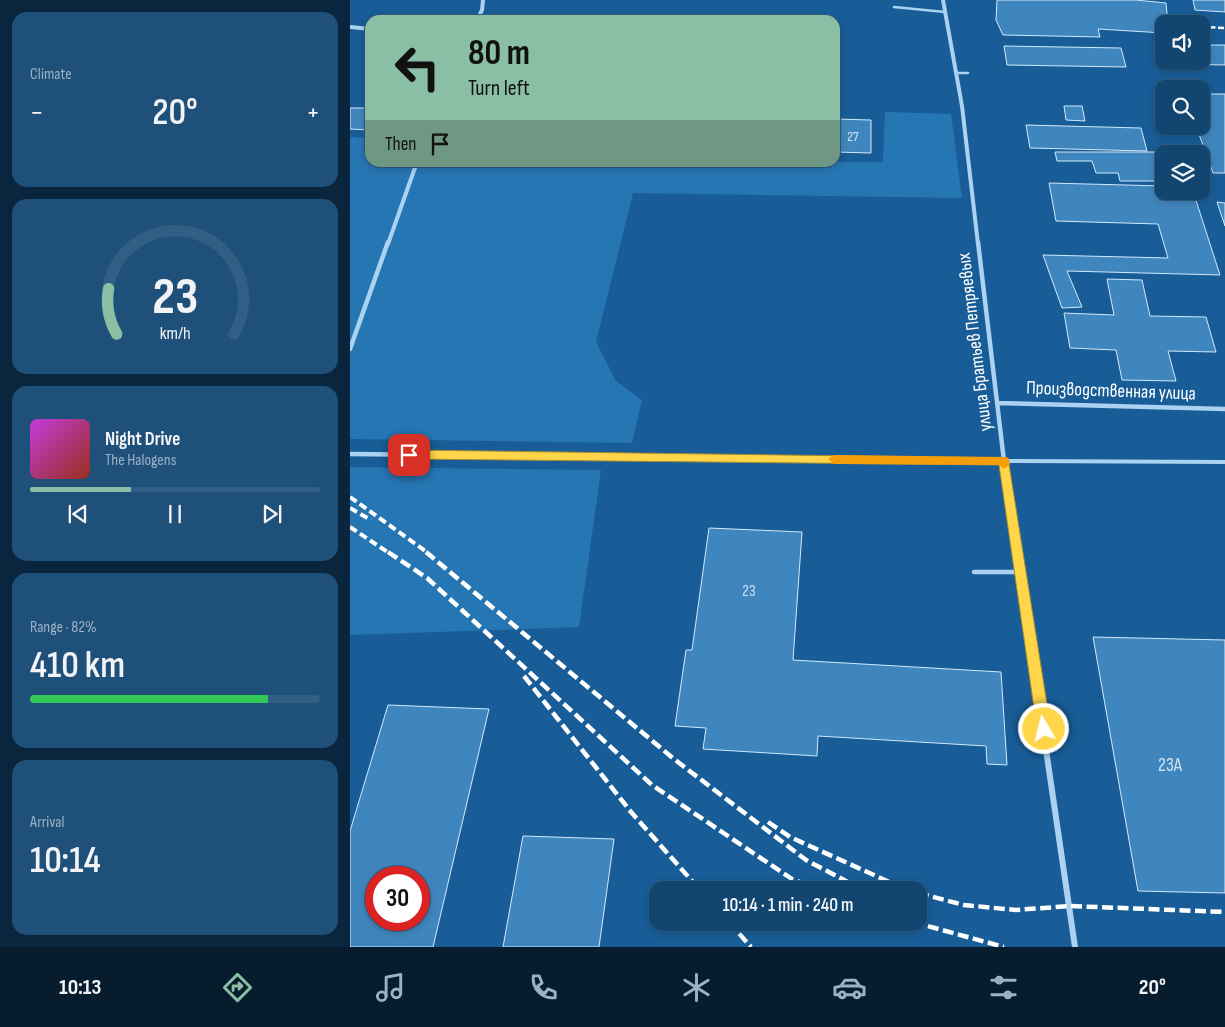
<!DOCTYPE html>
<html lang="en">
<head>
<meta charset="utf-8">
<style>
  body { margin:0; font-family:"Sofia Sans Condensed",sans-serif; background:#1f5079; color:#f1f3f6; height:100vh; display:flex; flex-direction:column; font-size:19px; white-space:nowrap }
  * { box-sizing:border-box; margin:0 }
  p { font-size:16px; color:#9cb1c3 }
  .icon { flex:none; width:28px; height:28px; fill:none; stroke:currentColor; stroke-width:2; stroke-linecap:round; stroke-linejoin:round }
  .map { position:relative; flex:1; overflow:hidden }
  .side { display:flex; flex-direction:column; gap:12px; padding:12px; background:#0a263e; width:350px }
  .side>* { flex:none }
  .top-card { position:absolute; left:15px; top:15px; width:475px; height:152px; border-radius:15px; box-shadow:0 2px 8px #0003,0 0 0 1px #315e84; background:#8abfa5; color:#111; overflow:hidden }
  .controls { position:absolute; left:805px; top:15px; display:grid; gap:10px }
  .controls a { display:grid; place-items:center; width:55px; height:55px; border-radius:10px; background:#124671; box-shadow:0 2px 8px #0003,0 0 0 1px #315e84; font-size:25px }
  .speed { position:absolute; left:15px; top:866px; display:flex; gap:10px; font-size:25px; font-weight:700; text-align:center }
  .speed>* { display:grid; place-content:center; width:65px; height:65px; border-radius:50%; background:#124671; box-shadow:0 2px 8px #0003,0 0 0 1px #315e84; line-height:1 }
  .speed .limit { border:8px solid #d22; background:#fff; color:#111 }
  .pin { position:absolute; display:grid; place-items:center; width:42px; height:42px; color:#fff; margin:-21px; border-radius:10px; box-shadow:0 2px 8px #0006 }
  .me { position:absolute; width:55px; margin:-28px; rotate:352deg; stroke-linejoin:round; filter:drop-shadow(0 0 4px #0008) }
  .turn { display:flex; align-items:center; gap:18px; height:105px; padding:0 20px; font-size:22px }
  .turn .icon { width:65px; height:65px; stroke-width:2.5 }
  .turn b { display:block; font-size:35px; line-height:42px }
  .then { display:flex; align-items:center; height:48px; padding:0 20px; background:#0003; gap:10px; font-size:19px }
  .big { font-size:38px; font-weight:600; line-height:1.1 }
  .side .widget { flex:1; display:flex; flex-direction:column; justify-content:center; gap:8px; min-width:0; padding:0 18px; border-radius:15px; background:#1f5079 }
  .side .dial { align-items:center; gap:0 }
  .dial svg { height:130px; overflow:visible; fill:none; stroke:#315e84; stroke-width:7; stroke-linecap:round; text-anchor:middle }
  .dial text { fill:#f1f3f6; stroke:none }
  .song { display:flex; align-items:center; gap:15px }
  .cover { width:60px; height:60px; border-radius:8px; background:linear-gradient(135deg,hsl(290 70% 55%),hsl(10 70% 35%)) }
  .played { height:5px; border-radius:2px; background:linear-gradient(90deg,#8abfa5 35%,#315e84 35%) }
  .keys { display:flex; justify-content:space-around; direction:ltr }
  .heat { display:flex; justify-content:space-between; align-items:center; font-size:28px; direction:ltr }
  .charge { height:8px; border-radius:4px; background:linear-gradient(90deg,#34c759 82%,#315e84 0) }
  .trip { position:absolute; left:299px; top:881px; width:278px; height:50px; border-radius:15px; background:#124671; box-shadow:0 2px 8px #0003,0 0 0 1px #315e84; font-weight:600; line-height:50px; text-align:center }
  .dock { display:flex; height:80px; justify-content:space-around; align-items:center; background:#071c2d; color:#9cb1c3 }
  .dock .icon { width:35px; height:35px }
  .dock .active { color:#8abfa5 }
  .dock b { font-size:22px; color:#f1f3f6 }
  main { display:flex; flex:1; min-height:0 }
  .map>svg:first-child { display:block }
  .green { fill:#2776b4 }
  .building { fill:#4086be; stroke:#d2e9fc; fill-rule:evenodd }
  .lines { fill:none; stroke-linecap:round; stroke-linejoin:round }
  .lane-far2 { stroke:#abd2f1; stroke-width:2.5 }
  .lane-far1 { stroke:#abd2f1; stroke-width:4 }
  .lane { stroke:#abd2f1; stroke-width:4.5 }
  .street-far2 { stroke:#abd2f1; stroke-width:4 }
  .street-far1 { stroke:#abd2f1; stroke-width:4.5 }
  .street { stroke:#abd2f1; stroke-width:6 }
  .rail-far2 { stroke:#fff; stroke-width:2.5; stroke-dasharray:6 2.5; stroke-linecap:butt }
  .rail-far1 { stroke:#fff; stroke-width:4; stroke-dasharray:8 4; stroke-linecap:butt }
  .rail { stroke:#fff; stroke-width:4.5; stroke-dasharray:11 4.5; stroke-linecap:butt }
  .route { fill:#ffd54a; stroke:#a68a30 }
  .slow { fill:#f59e0b }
  .labels { text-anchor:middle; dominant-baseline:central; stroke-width:4; stroke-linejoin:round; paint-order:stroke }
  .far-number-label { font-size:14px; fill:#cfe1ef }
  .number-label { font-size:16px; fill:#cfe1ef }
  .street-label { font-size:19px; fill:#fff; stroke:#185d97 }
  .near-number-label { font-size:19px; fill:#cfe1ef }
</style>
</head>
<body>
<main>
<section class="side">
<div class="widget"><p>Climate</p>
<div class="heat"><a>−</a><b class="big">20°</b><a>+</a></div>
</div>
<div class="widget dial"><svg viewBox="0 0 100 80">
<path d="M14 69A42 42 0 1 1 86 69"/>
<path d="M14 69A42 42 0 0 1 9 41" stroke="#8abfa5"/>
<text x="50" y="56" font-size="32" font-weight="700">23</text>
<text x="50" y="72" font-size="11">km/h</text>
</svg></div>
<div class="widget">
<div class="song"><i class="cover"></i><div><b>Night Drive</b><p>The Halogens</p></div></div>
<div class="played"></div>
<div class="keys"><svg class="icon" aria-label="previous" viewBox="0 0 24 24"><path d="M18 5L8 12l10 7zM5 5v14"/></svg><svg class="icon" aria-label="pause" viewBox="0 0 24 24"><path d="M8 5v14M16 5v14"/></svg><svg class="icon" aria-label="next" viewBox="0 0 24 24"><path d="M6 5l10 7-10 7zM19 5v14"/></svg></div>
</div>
<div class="widget"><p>Range · 82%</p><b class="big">410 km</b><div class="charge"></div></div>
<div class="widget"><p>Arrival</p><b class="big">10:14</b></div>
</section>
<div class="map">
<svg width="875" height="947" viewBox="0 0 875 947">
  <rect width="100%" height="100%" fill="#185d97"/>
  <path class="green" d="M535 112 601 114 612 198 283 193 246 342 266 381 292 400 282 443 0 439V137L20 138V162H533Z
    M0 467 251 470 229 627 0 635Z"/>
  <path class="building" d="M647 0H786L816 3 818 24H814V33L748 29 750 37 653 35 646 20Z
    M843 0H875V12L845 10Z
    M851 45H875V65L825 64 824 61H851Z
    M654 46 771 48 776 67 657 65Z
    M851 94H875V173H863L846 126H851Z
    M714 106H732L735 121 716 120Z
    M0 108H20V130L0 129Z
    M485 119 521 120V153L485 152Z
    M676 125 791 128 797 151 680 148Z
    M705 152H826L827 154H814V181H770L768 173H746L742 161H707Z
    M699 183 814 186V191H843L870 275 717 271 732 307 712 308 693 255 818 258 808 224 706 221Z
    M867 202 875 203V226Z
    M757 279 792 280 800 316 856 317 866 352 818 351 826 381 772 380 766 350 720 348 714 313 764 315Z
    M359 528 452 532 443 660 651 672 657 765 637 764 636 746 468 736 467 756 353 749 356 728 325 726 336 650H342Z
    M743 637 875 640V893L788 891Z
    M38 705 139 709 83 947H0V831ZM26 878H69V920H26Z
    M173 836 264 839 249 947H153Z"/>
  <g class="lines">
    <path class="lane-far2" d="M544 7 595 12
      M606 73H618"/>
    <path class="lane-far1" d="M654 461 875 462"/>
    <path class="lane" d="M624 572H670"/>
    <path class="street-far2" d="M593 0 612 106 628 244
      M127 20 132 10 133 0
      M0 27 20 29
      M38 244 67 162"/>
    <path class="street-far1" d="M628 242 654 461 668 553
      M0 349 38 242
      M647 403 875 409
      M0 454 654 461"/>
    <path class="street" d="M667 552 725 947"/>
    <path class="rail-far2" d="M851 27 875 28"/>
    <path class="rail-far1" d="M0 497 78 553
      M0 508 21 520
      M0 527 39 553"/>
    <path class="rail" d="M38 552 77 578 302 785 442 879 471 890
      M76 552 324 759 456 860 513 890
      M174 676 281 812 350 890
      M418 822 440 837 557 890
      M568 893 614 905 666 910 720 906 875 912
      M379 922 401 947
      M563 922 654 947"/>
  </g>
  <path class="route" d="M59 450 658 458 701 729 699 733 694 735 689 733 687 729 649 465 59 459 54 455Z"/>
  <path class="slow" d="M484 455 654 457 658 458 660 464 654 469 649 465 484 464 478 459Z"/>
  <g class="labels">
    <g class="far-number-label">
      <text x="503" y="136">27</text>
    </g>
    <g class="number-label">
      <text x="399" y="591">23</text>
    </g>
    <g class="street-label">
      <text transform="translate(625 342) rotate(-97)">улица Братьев Петряевых</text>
      <text transform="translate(761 391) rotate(2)">Производственная улица</text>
    </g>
    <g class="near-number-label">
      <text x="820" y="765">23А</text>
    </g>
  </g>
</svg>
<div class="controls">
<a><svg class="icon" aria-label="sound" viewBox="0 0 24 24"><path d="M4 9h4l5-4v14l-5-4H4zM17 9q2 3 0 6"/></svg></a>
<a><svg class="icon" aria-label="search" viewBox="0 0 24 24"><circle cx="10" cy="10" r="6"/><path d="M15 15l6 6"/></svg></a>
<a><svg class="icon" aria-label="layers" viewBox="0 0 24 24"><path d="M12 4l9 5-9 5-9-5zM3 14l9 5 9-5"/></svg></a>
</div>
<div class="speed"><div class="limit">30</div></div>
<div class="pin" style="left:59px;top:455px;background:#d93025"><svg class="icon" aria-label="arrive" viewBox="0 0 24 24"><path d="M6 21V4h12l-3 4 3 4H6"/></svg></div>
<svg class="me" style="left:694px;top:729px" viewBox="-20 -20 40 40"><circle r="17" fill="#ffd54a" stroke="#fff" stroke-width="3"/><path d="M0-11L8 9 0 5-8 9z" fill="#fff"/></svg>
<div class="trip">10:14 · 1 min · 240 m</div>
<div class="top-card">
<div class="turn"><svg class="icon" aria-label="left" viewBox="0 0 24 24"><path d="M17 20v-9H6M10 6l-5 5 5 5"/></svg><div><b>80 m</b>Turn left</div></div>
<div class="then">Then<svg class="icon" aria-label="arrive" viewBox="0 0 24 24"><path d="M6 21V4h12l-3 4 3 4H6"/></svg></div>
</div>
</div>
</main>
<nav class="dock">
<b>10:13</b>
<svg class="icon active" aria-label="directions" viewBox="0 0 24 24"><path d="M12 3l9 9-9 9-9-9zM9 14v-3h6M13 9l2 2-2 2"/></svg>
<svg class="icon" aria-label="music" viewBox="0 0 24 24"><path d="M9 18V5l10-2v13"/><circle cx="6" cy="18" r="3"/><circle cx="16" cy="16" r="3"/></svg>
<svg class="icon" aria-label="phone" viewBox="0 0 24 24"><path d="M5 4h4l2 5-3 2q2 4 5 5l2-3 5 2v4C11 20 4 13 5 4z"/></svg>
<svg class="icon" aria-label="climate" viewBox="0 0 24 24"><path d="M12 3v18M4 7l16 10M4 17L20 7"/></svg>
<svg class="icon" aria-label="car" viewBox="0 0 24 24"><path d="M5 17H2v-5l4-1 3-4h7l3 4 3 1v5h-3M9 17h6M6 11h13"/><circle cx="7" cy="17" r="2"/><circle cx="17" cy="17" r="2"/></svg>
<svg class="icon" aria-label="filters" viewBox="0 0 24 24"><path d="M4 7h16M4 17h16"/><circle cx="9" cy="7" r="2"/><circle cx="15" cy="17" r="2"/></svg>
<b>20°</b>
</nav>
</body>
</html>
